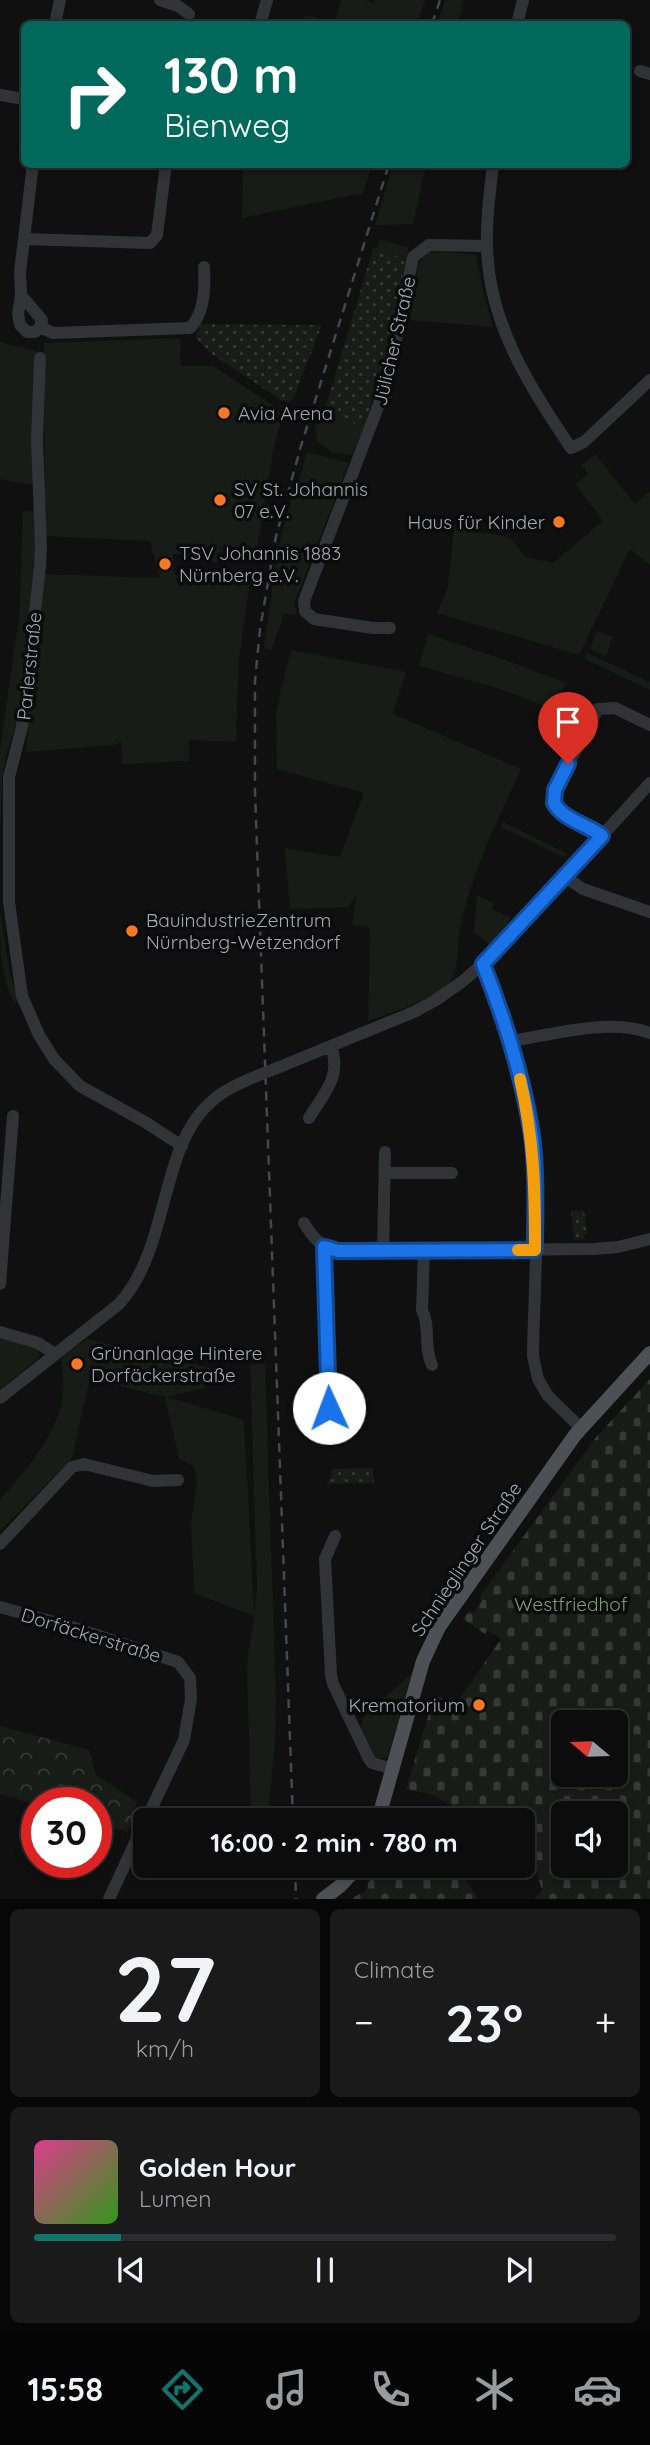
<!DOCTYPE html>
<html lang="en">
<head>
<meta charset="utf-8">
<style>
  body { margin:0; font-family:Quicksand,sans-serif; background:#1a1a1b; color:#f1f3f6; height:100vh; display:flex; flex-direction:column; font-size:26px; white-space:nowrap }
  * { box-sizing:border-box; margin:0 }
  p { font-size:23px; color:#9a9b9d }
  .icon { flex:none; width:38px; height:38px; fill:none; stroke:currentColor; stroke-width:2; stroke-linecap:round; stroke-linejoin:round }
  .map { position:relative; height:1899px; overflow:hidden }
  .details { display:flex; flex-direction:column; gap:10px; padding:10px; background:#070707; flex:1 }
  .details>* { flex:none }
  .top-card { position:absolute; left:21px; top:21px; width:609px; height:147px; border-radius:10px; box-shadow:0 4px 10px #0003,0 0 0 2px #2c2c2e; background:#00695c; color:#fff; overflow:hidden }
  .needle { width:46px; rotate:289deg }
  .fabs { position:absolute; left:551px; top:1710px; display:grid; gap:14px }
  .fabs a { display:grid; place-items:center; width:77px; height:77px; border-radius:10px; background:#0c0c0d; box-shadow:0 4px 10px #0003,0 0 0 2px #2c2c2e; font-size:35px }
  .speed { position:absolute; left:21px; top:1787px; display:flex; gap:14px; font-size:35px; font-weight:700; text-align:center }
  .speed>* { display:grid; place-content:center; width:91px; height:91px; border-radius:50%; background:#0c0c0d; box-shadow:0 4px 10px #0003,0 0 0 2px #2c2c2e; line-height:1 }
  .speed .limit { border:10px solid #d22; background:#fff; color:#111 }
  .pin { position:absolute; display:grid; place-items:center; width:60px; height:60px; color:#fff; margin:-72px -30px; border-radius:50% 50% 50% 0; rotate:-45deg; box-shadow:0 0 7px #0007 }
  .pin .icon { rotate:45deg }
  .me { position:absolute; width:77px; margin:-38px; rotate:358deg; stroke-linejoin:round; filter:drop-shadow(0 0 5px #0008) }
  .turn { display:flex; align-items:center; gap:24px; height:147px; padding:0 28px; font-size:32px }
  .turn .icon { width:91px; height:91px; stroke-width:2.5 }
  .turn b { display:block; font-size:49px; line-height:60px }
  .big { font-size:52px; font-weight:800; line-height:1.1 }
  .details .card { flex:1; display:flex; flex-direction:column; justify-content:center; gap:10px; min-width:0; padding:0 24px; border-radius:10px; background:#1a1a1b }
  .details .dial { align-items:center; gap:0 }
  .dial b { font-size:91px; line-height:1 }
  .song { display:flex; align-items:center; gap:21px }
  .cover { width:84px; height:84px; border-radius:10px; background:linear-gradient(135deg,hsl(330 70% 55%),hsl(110 70% 35%)) }
  .played { height:7px; border-radius:4px; background:linear-gradient(90deg,#0f766e 15%,#2c2c2e 15%) }
  .keys { display:flex; justify-content:space-around; direction:ltr }
  .heat { display:flex; justify-content:space-between; align-items:center; font-size:38px; direction:ltr }
  .details .tiles { flex:1; display:grid; gap:10px; grid-template-columns:1fr 1fr }
  .card:last-child { grid-column:span 2 }
  .trip { position:absolute; left:133px; top:1808px; width:402px; height:70px; border-radius:10px; background:#0c0c0d; box-shadow:0 4px 10px #0003,0 0 0 2px #2c2c2e; font-weight:800; line-height:70px; text-align:center }
  .dock { display:flex; height:112px; justify-content:space-around; align-items:center; background:#050505; color:#9a9b9d }
  .dock .icon { width:49px; height:49px }
  .dock .current { color:#0f766e }
  .dock b { font-size:32px; color:#f1f3f6 }
  .map>svg:first-child { display:block }
  .green { fill:#171c16 }
  .forest { fill:url(#forest-crowns) }
  .cemetery { fill:url(#cemetery-stones); fill-rule:evenodd }
  .park { fill:url(#park-dots) }
  .lines { fill:none; stroke-linecap:round; stroke-linejoin:round }
  .minor { stroke:#313336; stroke-width:12 }
  .major { stroke:#4d5155; stroke-width:14 }
  .rail { stroke:#44484b; stroke-width:2.5; stroke-dasharray:9 7; stroke-linecap:butt }
  .minor-bridge { stroke:#313336; stroke-width:12 }
  .route-casing { stroke:#114b97; stroke-width:18 }
  .route { stroke:#1a73e8; stroke-width:12 }
  .slow { stroke:#f59e0b; stroke-width:12 }
  .poi-dot { fill:#f77822; stroke:#0b0b0c; stroke-width:2.5 }
  .labels { text-anchor:middle; dominant-baseline:central; stroke-width:7; stroke-linejoin:round; paint-order:stroke }
  .street-label { font-size:19px; fill:#a0abb3; stroke:#0b0b0c }
  .poi-label { font-size:19px; fill:#a0abb3; stroke:#0b0b0c; text-anchor:start }
  .park-label { font-size:19px; fill:#7e9f76; stroke:#0b0b0c }
</style>
</head>
<body>
<div class="map">
<svg width="650" height="1899" viewBox="0 0 650 1899">
  <defs>
    <pattern id="forest-crowns" width="20" height="18" patternUnits="userSpaceOnUse" patternTransform="scale(1.75)"><rect width="20" height="18" fill="#171c16"/><path d="M2 6a3 3 0 1 1 6 0M12 15a3 3 0 1 1 6 0" fill="none" stroke="#353a36"/></pattern>
    <pattern id="cemetery-stones" width="16" height="16" patternUnits="userSpaceOnUse" patternTransform="scale(1.75)"><rect width="16" height="16" fill="#171c16"/><path d="M2 7V4a2 2 0 0 1 4 0v3zM10 15v-3a2 2 0 0 1 4 0v3z" fill="#353a36"/></pattern>
    <pattern id="park-dots" width="8" height="8" patternUnits="userSpaceOnUse" patternTransform="scale(1.75)"><rect width="8" height="8" fill="#171c16"/><path d="M2 2h.1M6 6h.1" fill="none" stroke="#353a36" stroke-width="1.8" stroke-linecap="round"/></pattern>
  </defs>
  <rect width="100%" height="100%" fill="#101011"/>
  <path class="green" d="M341 0H365L374 3 375 0H425L417 24H302L305 15 334 23Z
    M445 0H464L458 24H437Z
    M243 165V164L372 165 363 193 242 218Z
    M393 165H426L413 224 375 225Z
    M380 239 408 248 406 259 376 250Z
    M448 252 476 255 483 291 493 327 410 320 418 265 427 253Z
    M180 338 181 366H213L278 409 282 418 274 446 255 561 209 562 210 554H173L175 575 250 581 239 660 236 742 189 740V761L122 764 121 742 114 745 26 752 42 574 160 578 150 541 45 536 44 343Z
    M0 342 36 351 34 485 0 479Z
    M324 412 364 427 352 455 332 452 317 441 315 426Z
    M307 452 349 463 294 604 297 612 292 615 285 613 271 650 264 648 277 553 294 488 300 478Z
    M595 454 635 504 650 491V565L630 549 579 655 437 613 448 587 454 528 510 537 525 557 553 563 603 521 575 484 588 474 581 465Z
    M23 511 36 512V547L20 714 6 755 2 779 0 840V747L19 619Z
    M597 631 613 637 606 656 590 649Z
    M428 634 508 661 566 683 553 709 500 689 419 666Z
    M291 650 406 672 393 714 521 769C497 822 471 872 460 930 457 946 460 968 450 982 437 999 389 1013 368 1021L370 928 352 925 356 896 348 907 290 909 285 848 340 857 364 793 277 769 276 712Z
    M587 653 650 682V690L585 659Z
    M503 822 568 854 564 857 501 827Z
    M477 895 494 903 492 909 511 918 491 946 474 933Z
    M0 911 10 974 18 998 15 1005C0 976 0 944 0 911Z
    M0 1338 38 1349 40 1356 0 1390Z
    M87 1339 209 1368 204 1388 167 1397 244 1420 254 1610 257 1588 250 1365 265 1363 276 1700 275 1740 269 1805 282 1811 279 1820H251L247 1664 254 1616 194 1593 191 1524 197 1481 194 1466 179 1459 165 1397 90 1379 72 1458 0 1531V1500C24 1472 62 1430 63 1391 64 1380 62 1369 61 1358Z
    M412 1673 388 1757 375 1759 360 1729 363 1718Z"/>
  <path class="forest" d="M0 1726 89 1750 96 1775 137 1802 128 1832 96 1823V1802H37V1805L0 1794Z"/>
  <path class="cemetery" d="M650 1379V1899H534L542 1890 533 1859 523 1852V1820H476L433 1795 406 1789 435 1694 454 1707 501 1639 488 1630 485 1634 463 1619 470 1610 474 1613 482 1601 480 1596 597 1436ZM564 1722H616V1774H564ZM564 1813H616V1866H564Z
    M381 1866H409L411 1872 431 1866H458L478 1899H351L367 1890 368 1883Z"/>
  <path class="park" d="M373 249 406 259 386 355 364 427 324 412Z
    M201 324 322 325 294 397 289 402 281 400 213 355 195 338Z
    M584 1210 587 1234H584V1239L574 1240 571 1211Z
    M373 1468 374 1483 326 1484 331 1477 332 1469Z"/>
  <g class="lines">
    <path class="minor" d="M160 0 178 6 189 14
      M55 24 60 0
      M260 24 267 0
      M517 24 523 0
      M640 71 650 74
      M0 95 24 99
      M493 164C490 191 486 219 487 246 488 322 530 388 571 448L584 442 650 380
      M24 239 150 243 157 235 166 164
      M21 295 42 320 40 327 35 332H27L20 325 18 314 21 295 20 272 33 164
      M40 327 53 333 190 328C205 313 205 287 204 267
      M40 358 37 440 41 547 40 567 22 727 9 777V902L22 996 39 1035 54 1059 80 1086 145 1122 182 1146
      M390 628H373L314 619 305 611 304 601 387 383 413 257 429 245 487 246
      M602 836 557 808 554 803 555 790 598 709 615 708 650 725
      M565 877 583 889 650 912
      M483 964C505 1020 525 1078 532 1138 541 1210 534 1284 533 1356L538 1379 548 1396 581 1428
      M512 1041C554 1034 609 1018 650 1033
      M277 1068 414 1012 436 1000 463 981 495 953 650 783
      M309 1118C324 1093 342 1077 331 1046
      M385 1173H452
      M304 1223C313 1238 320 1246 337 1251L594 1249 618 1247 650 1239
      M324 1247 329 1408 337 1425
      M383 1250 385 1152
      M424 1251 422 1310C431 1327 423 1345 432 1365
      M0 1284 13 1116
      M0 1332 38 1343 55 1354
      M0 1398 119 1304C171 1247 158 1147 212 1101 225 1089 243 1082 259 1075
      M335 1536 325 1559 331 1675 333 1684 369 1759 372 1763 393 1769
      M0 1544 72 1467 84 1464 153 1481 178 1480
      M0 1607 72 1627 178 1662 190 1678 191 1699 184 1740 146 1820
      M109 1899 145 1821"/>
    <path class="major" d="M378 1820 423 1661 439 1627 575 1435 650 1353
      M323 1899 340 1886 359 1866"/>
    <path class="rail" d="M432 24 440 0
      M293 1820 255 792V681L260 629 276 536 301 446 389 164
      M295 1866 296 1899"/>
    <path class="minor-bridge" d="M259 1075 277 1068"/>
  </g>
  <g class="lines">
    <g class="route-casing">
      <path id="route" d="M329 1408 324 1247 338 1251 535 1250C535 1212 537 1173 532 1136 523 1076 505 1020 483 964L602 836C588 825 562 819 554 803L555 790 568 764"/>
    </g>
    <use href="#route" class="route"/>
    <path class="slow" d="M518 1250H535C535 1188 534 1140 520 1079"/>
  </g>
  <g class="poi-dot">
    <circle cx="224" cy="413" r="7"/>
    <circle cx="220" cy="500" r="7"/>
    <circle cx="559" cy="522" r="7"/>
    <circle cx="165" cy="564" r="7"/>
    <circle cx="132" cy="931" r="7"/>
    <circle cx="77" cy="1364" r="7"/>
    <circle cx="479" cy="1705" r="7"/>
  </g>
  <g class="labels">
    <g class="street-label">
      <text transform="translate(394 341) rotate(-77)">Jülicher Straße</text>
      <text transform="translate(29 666) rotate(-84)">Parlerstraße</text>
      <text transform="translate(466 1559) rotate(-56)">Schnieglinger Straße</text>
      <text transform="translate(91 1635) rotate(17)">Dorfäckerstraße</text>
    </g>
    <g class="poi-label">
      <text x="238" y="413">Avia Arena</text>
      <text x="234" y="489">SV St. Johannis<tspan x="234" dy="22">07 e.V.</tspan></text>
      <text x="545" y="522" text-anchor="end">Haus für Kinder</text>
      <text x="179" y="553">TSV Johannis 1883<tspan x="179" dy="22">Nürnberg e.V.</tspan></text>
      <text x="146" y="920">BauindustrieZentrum<tspan x="146" dy="22">Nürnberg-Wetzendorf</tspan></text>
      <text x="91" y="1353">Grünanlage Hintere<tspan x="91" dy="22">Dorfäckerstraße</tspan></text>
      <text x="465" y="1705" text-anchor="end">Krematorium</text>
    </g>
    <g class="park-label">
      <text x="571" y="1604">Westfriedhof</text>
    </g>
  </g>
</svg>
<div class="fabs">
<a><svg class="needle" viewBox="-14 -14 28 28"><path d="M0-13l5 13h-10z" fill="#e53935"/><path d="M0 13l5-13h-10z" fill="#9a9b9d"/></svg></a>
<a><svg class="icon" aria-label="sound" viewBox="0 0 24 24"><path d="M4 9h4l5-4v14l-5-4H4zM17 9q2 3 0 6"/></svg></a>
</div>
<div class="speed"><div class="limit">30</div></div>
<div class="pin" style="left:568px;top:764px;background:#d93025"><svg class="icon" aria-label="arrive" viewBox="0 0 24 24"><path d="M6 21V4h12l-3 4 3 4H6"/></svg></div>
<svg class="me" style="left:329px;top:1408px" viewBox="-20 -20 40 40"><circle r="19" fill="#fff"/><path d="M0-13L10 11 0 6-10 11z" fill="#1a73e8"/></svg>
<div class="trip">16:00 · 2 min · 780 m</div>
<div class="top-card">
<div class="turn"><svg class="icon" aria-label="right" viewBox="0 0 24 24"><path d="M7 20v-9h11M14 6l5 5-5 5"/></svg><div><b>130 m</b>Bienweg</div></div>
</div>
</div>
<section class="details">
<div class="tiles">
<div class="card dial"><b>27</b><p>km/h</p></div>
<div class="card"><p>Climate</p>
<div class="heat"><a>−</a><b class="big">23°</b><a>+</a></div>
</div>
<div class="card">
<div class="song"><i class="cover"></i><div><b>Golden Hour</b><p>Lumen</p></div></div>
<div class="played"></div>
<div class="keys"><svg class="icon" aria-label="previous" viewBox="0 0 24 24"><path d="M18 5L8 12l10 7zM5 5v14"/></svg><svg class="icon" aria-label="pause" viewBox="0 0 24 24"><path d="M8 5v14M16 5v14"/></svg><svg class="icon" aria-label="next" viewBox="0 0 24 24"><path d="M6 5l10 7-10 7zM19 5v14"/></svg></div>
</div>
</div>
</section>
<nav class="dock">
<b>15:58</b>
<svg class="icon current" aria-label="directions" viewBox="0 0 24 24"><path d="M12 3l9 9-9 9-9-9zM9 14v-3h6M13 9l2 2-2 2"/></svg>
<svg class="icon" aria-label="music" viewBox="0 0 24 24"><path d="M9 18V5l10-2v13"/><circle cx="6" cy="18" r="3"/><circle cx="16" cy="16" r="3"/></svg>
<svg class="icon" aria-label="phone" viewBox="0 0 24 24"><path d="M5 4h4l2 5-3 2q2 4 5 5l2-3 5 2v4C11 20 4 13 5 4z"/></svg>
<svg class="icon" aria-label="climate" viewBox="0 0 24 24"><path d="M12 3v18M4 7l16 10M4 17L20 7"/></svg>
<svg class="icon" aria-label="car" viewBox="0 0 24 24"><path d="M5 17H2v-5l4-1 3-4h7l3 4 3 1v5h-3M9 17h6M6 11h13"/><circle cx="7" cy="17" r="2"/><circle cx="17" cy="17" r="2"/></svg>
</nav>
</body>
</html>
